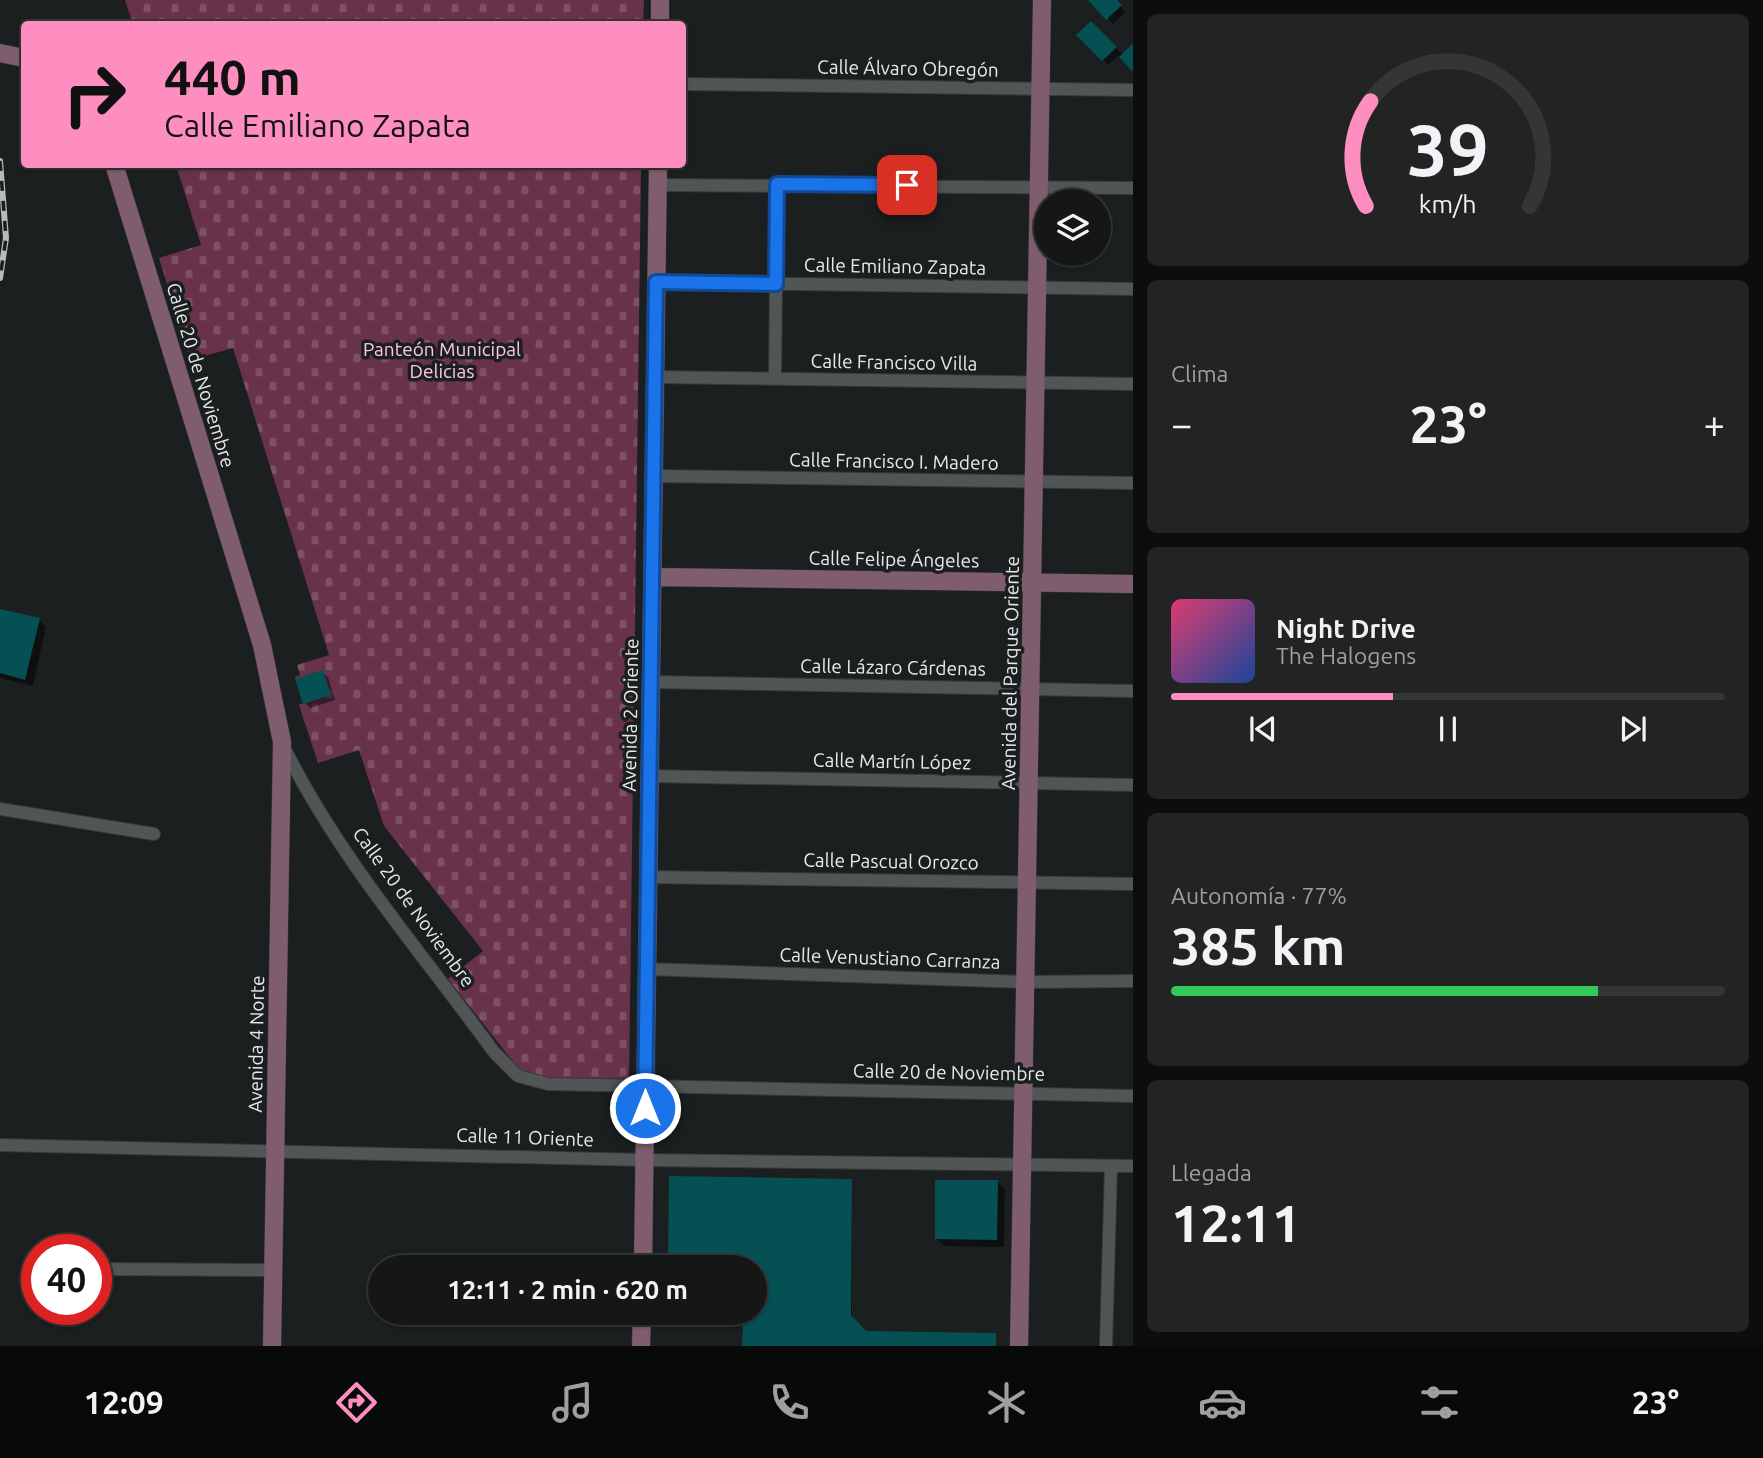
<!DOCTYPE html>
<html lang="es">
<head>
<meta charset="utf-8">
<style>
  body { margin:0; font-family:Ubuntu,sans-serif; background:#222424; color:#f1f3f6; height:100vh; display:flex; flex-direction:column; font-size:26px; white-space:nowrap }
  * { box-sizing:border-box; margin:0 }
  p { font-size:23px; color:#9d9fa1 }
  .icon { flex:none; width:38px; height:38px; fill:none; stroke:currentColor; stroke-width:2; stroke-linecap:round; stroke-linejoin:round }
  .map { position:relative; flex:1; overflow:hidden }
  .details { display:flex; flex-direction:column; gap:14px; padding:14px; background:#0c0d0d; width:630px }
  .details>* { flex:none }
  .guide { position:absolute; left:21px; top:21px; width:665px; height:147px; border-radius:7px; box-shadow:0 2px 5px #0004,0 0 0 2px #343636; background:#fd8ebf; color:#111; overflow:hidden }
  .controls { position:absolute; left:1034px; top:189px; display:grid; gap:14px }
  .controls a { display:grid; place-items:center; width:77px; height:77px; border-radius:50%; background:#151717; box-shadow:0 2px 5px #0004,0 0 0 2px #343636; font-size:35px }
  .speed { position:absolute; left:21px; top:1234px; display:flex; gap:14px; font-size:35px; font-weight:700; text-align:center }
  .speed>* { display:grid; place-content:center; width:91px; height:91px; border-radius:50%; background:#151717; box-shadow:0 2px 5px #0004,0 0 0 2px #343636; line-height:1 }
  .speed .limit { border:10px solid #d22; background:#fff; color:#111 }
  .pin { position:absolute; display:grid; place-items:center; width:60px; height:60px; color:#fff; margin:-30px; border-radius:14px; box-shadow:0 4px 10px #0006 }
  .me { position:absolute; width:77px; margin:-38px; rotate:0deg; stroke-linejoin:round; filter:drop-shadow(0 0 5px #0008) }
  .turn { display:flex; align-items:center; gap:24px; height:147px; padding:0 28px; font-size:32px }
  .turn .icon { width:91px; height:91px; stroke-width:2.5 }
  .turn b { display:block; font-size:49px; line-height:60px }
  .big { font-size:52px; font-weight:700; line-height:1.1 }
  .details .tile { flex:1; display:flex; flex-direction:column; justify-content:center; gap:10px; min-width:0; padding:0 24px; border-radius:10px; background:#222424 }
  .details .dial { align-items:center; gap:0 }
  .dial svg { height:182px; overflow:visible; fill:none; stroke:#343636; stroke-width:7; stroke-linecap:round; text-anchor:middle }
  .dial text { fill:#f1f3f6; stroke:none }
  .song { display:flex; align-items:center; gap:21px }
  .cover { width:84px; height:84px; border-radius:10px; background:linear-gradient(135deg,hsl(340 70% 55%),hsl(220 70% 35%)) }
  .played { height:7px; border-radius:4px; background:linear-gradient(90deg,#fd8ebf 40%,#343636 40%) }
  .keys { display:flex; justify-content:space-around; direction:ltr }
  .heat { display:flex; justify-content:space-between; align-items:center; font-size:38px; direction:ltr }
  .charge { height:10px; border-radius:5px; background:linear-gradient(90deg,#34c759 77%,#343636 0) }
  .trip { position:absolute; left:368px; top:1255px; width:399px; height:70px; border-radius:35px; background:#151717; box-shadow:0 2px 5px #0004,0 0 0 2px #343636; font-weight:700; line-height:70px; text-align:center }
  .menu { display:flex; height:112px; justify-content:space-around; align-items:center; background:#080909; color:#9d9fa1 }
  .menu .icon { width:49px; height:49px }
  .menu .selected { color:#fd8ebf }
  .menu b { font-size:32px; color:#f1f3f6 }
  main { display:flex; flex:1; min-height:0 }
  .map>svg:first-child { display:block }
  .cemetery { fill:url(#cemetery-stones) }
  .shadow { fill:#0007 }
  .building { fill:#045053 }
  .lines { fill:none; stroke-linecap:round; stroke-linejoin:round }
  .street-casing { stroke:#383a3a; stroke-width:14 }
  .secondary-casing { stroke:#383a3a; stroke-width:19 }
  .street { stroke:#525555; stroke-width:12 }
  .secondary { stroke:#805d6e; stroke-width:18 }
  .rail-casing { stroke:#b8babb; stroke-width:6 }
  .rail { stroke:#1c1f1f; stroke-width:3.5; stroke-dasharray:10; stroke-linecap:butt }
  .route-casing { stroke:#114b97; stroke-width:18 }
  .route { stroke:#1a73e8; stroke-width:12 }
  .labels { text-anchor:middle; dominant-baseline:central; stroke-width:7; stroke-linejoin:round; paint-order:stroke }
  .street-label { font-size:19px; fill:#e7e9ea; stroke:#1c1f1f }
  .park-label { font-size:19px; fill:#fdc7dc; stroke:#1c1f1f }
</style>
</head>
<body>
<main>
<div class="map">
<svg width="1133" height="1346" viewBox="0 0 1133 1346">
  <defs>
    <pattern id="cemetery-stones" width="16" height="16" patternUnits="userSpaceOnUse" patternTransform="scale(1.75)"><rect width="16" height="16" fill="#67324a"/><path d="M2 7V4a2 2 0 0 1 4 0v3zM10 15v-3a2 2 0 0 1 4 0v3z" fill="#7d5064"/></pattern>
  </defs>
  <rect width="100%" height="100%" fill="#1c1f1f"/>
  <path class="cemetery" d="M125 0H644L643 24H133Z
    M176 165H641L629 1079 526 1078 448 979 483 951 384 826 359 750 318 763 299 705 303 703 295 677 300 675 297 665 329 655 233 348 190 360 159 258 201 245Z"/>
  <path class="shadow" d="M1090 0H1114L1125 12 1113 24Z
    M1091 23 1123 55 1133 46V69L1119 55 1108 65 1079 35Z
    M0 610 39 620 46 627 33 686 0 678Z
    M322 672 328 677 335 700 310 708 305 703Z
    M852 1181V1318L865 1333 995 1335 996 1346H744L754 1312V1267H718L721 1264 717 1260 670 1258Z
    M997 1182 1005 1189 1004 1247 944 1246 936 1238Z"/>
  <path class="building" d="M1088 0H1117L1122 5 1106 20Z
    M1091 21 1117 47 1102 61 1076 35Z
    M1133 43V72L1119 57Z
    M0 609 40 618 25 680 0 673Z
    M323 670 331 695 303 704 295 679Z
    M669 1176 852 1179 851 1315 866 1331 996 1333V1346H742L743 1323 737 1312H754V1267H715L719 1264 715 1260 668 1259Z
    M935 1180H998L997 1240 935 1239Z"/>
  <g class="lines">
    <g class="street-casing">
      <path id="street" d="M682 84 1133 90
        M658 185 1133 188
        M656 282 1133 289
        M655 377 1133 384
        M775 379 777 184
        M653 476 1133 483
        M652 682 1133 691
        M284 747C338 857 422 953 494 1052L518 1076 548 1084 1133 1096
        M649 776 1133 785
        M0 809 154 834
        M648 877 1133 884
        M647 969 1026 982 1133 981
        M0 1145 644 1160 1133 1166
        M96 1269 273 1270
        M1106 1346 1111 1166"/>
    </g>
    <g class="secondary-casing">
      <path id="secondary" d="M660 24V0
        M0 53 24 58
        M114 164 262 645 282 742 272 1346
        M654 577 1133 584
        M643 1267 658 164
        M641 1346 642 1312
        M1019 1346 1042 0"/>
    </g>
    <use href="#street" class="street"/>
    <use href="#secondary" class="secondary"/>
    <g class="rail-casing">
      <path id="rail" d="M0 161 6 238 0 278"/>
    </g>
    <use href="#rail" class="rail"/>
  </g>
  <g class="lines">
    <g class="route-casing">
      <path id="route" d="M645 1108 656 282 776 284 777 184 907 185"/>
    </g>
    <use href="#route" class="route"/>
  </g>
  <g class="labels">
    <g class="street-label">
      <text transform="translate(908 68) rotate(1)">Calle Álvaro Obregón</text>
      <text transform="translate(895 266) rotate(1)">Calle Emiliano Zapata</text>
      <text transform="translate(894 362) rotate(1)">Calle Francisco Villa</text>
      <text transform="translate(201 375) rotate(73)">Calle 20 de Noviembre</text>
      <text transform="translate(894 461) rotate(1)">Calle Francisco I. Madero</text>
      <text transform="translate(894 559) rotate(1)">Calle Felipe Ángeles</text>
      <text transform="translate(893 667) rotate(1)">Calle Lázaro Cárdenas</text>
      <text transform="translate(1010 673) rotate(-89)">Avenida del Parque Oriente</text>
      <text transform="translate(630 715) rotate(-89)">Avenida 2 Oriente</text>
      <text transform="translate(892 761) rotate(1)">Calle Martín López</text>
      <text transform="translate(891 861) rotate(1)">Calle Pascual Orozco</text>
      <text transform="translate(414 907) rotate(54)">Calle 20 de Noviembre</text>
      <text transform="translate(890 958) rotate(2)">Calle Venustiano Carranza</text>
      <text transform="translate(256 1044) rotate(-89)">Avenida 4 Norte</text>
      <text transform="translate(949 1072) rotate(1)">Calle 20 de Noviembre</text>
      <text transform="translate(525 1137) rotate(2)">Calle 11 Oriente</text>
    </g>
    <g class="park-label">
      <text x="442" y="349">Panteón Municipal<tspan x="442" dy="22">Delicias</tspan></text>
    </g>
  </g>
</svg>
<div class="controls">
<a><svg class="icon" aria-label="layers" viewBox="0 0 24 24"><path d="M12 4l9 5-9 5-9-5zM3 14l9 5 9-5"/></svg></a>
</div>
<div class="speed"><div class="limit">40</div></div>
<div class="pin" style="left:907px;top:185px;background:#d93025"><svg class="icon" aria-label="arrive" viewBox="0 0 24 24"><path d="M6 21V4h12l-3 4 3 4H6"/></svg></div>
<svg class="me" style="left:645px;top:1108px" viewBox="-20 -20 40 40"><circle r="17" fill="#1a73e8" stroke="#fff" stroke-width="3"/><path d="M0-11L8 9 0 5-8 9z" fill="#fff"/></svg>
<div class="trip">12:11 · 2 min · 620 m</div>
<div class="guide">
<div class="turn"><svg class="icon" aria-label="right" viewBox="0 0 24 24"><path d="M7 20v-9h11M14 6l5 5-5 5"/></svg><div><b>440 m</b>Calle Emiliano Zapata</div></div>
</div>
</div>
<section class="details">
<div class="tile dial"><svg viewBox="0 0 100 80">
<path d="M14 69A42 42 0 1 1 86 69"/>
<path d="M14 69A42 42 0 0 1 16 23" stroke="#fd8ebf"/>
<text x="50" y="56" font-size="32" font-weight="700">39</text>
<text x="50" y="72" font-size="11">km/h</text>
</svg></div>
<div class="tile"><p>Clima</p>
<div class="heat"><a>−</a><b class="big">23°</b><a>+</a></div>
</div>
<div class="tile">
<div class="song"><i class="cover"></i><div><b>Night Drive</b><p>The Halogens</p></div></div>
<div class="played"></div>
<div class="keys"><svg class="icon" aria-label="previous" viewBox="0 0 24 24"><path d="M18 5L8 12l10 7zM5 5v14"/></svg><svg class="icon" aria-label="pause" viewBox="0 0 24 24"><path d="M8 5v14M16 5v14"/></svg><svg class="icon" aria-label="next" viewBox="0 0 24 24"><path d="M6 5l10 7-10 7zM19 5v14"/></svg></div>
</div>
<div class="tile"><p>Autonomía · 77%</p><b class="big">385 km</b><div class="charge"></div></div>
<div class="tile"><p>Llegada</p><b class="big">12:11</b></div>
</section>
</main>
<nav class="menu">
<b>12:09</b>
<svg class="icon selected" aria-label="directions" viewBox="0 0 24 24"><path d="M12 3l9 9-9 9-9-9zM9 14v-3h6M13 9l2 2-2 2"/></svg>
<svg class="icon" aria-label="music" viewBox="0 0 24 24"><path d="M9 18V5l10-2v13"/><circle cx="6" cy="18" r="3"/><circle cx="16" cy="16" r="3"/></svg>
<svg class="icon" aria-label="phone" viewBox="0 0 24 24"><path d="M5 4h4l2 5-3 2q2 4 5 5l2-3 5 2v4C11 20 4 13 5 4z"/></svg>
<svg class="icon" aria-label="climate" viewBox="0 0 24 24"><path d="M12 3v18M4 7l16 10M4 17L20 7"/></svg>
<svg class="icon" aria-label="car" viewBox="0 0 24 24"><path d="M5 17H2v-5l4-1 3-4h7l3 4 3 1v5h-3M9 17h6M6 11h13"/><circle cx="7" cy="17" r="2"/><circle cx="17" cy="17" r="2"/></svg>
<svg class="icon" aria-label="filters" viewBox="0 0 24 24"><path d="M4 7h16M4 17h16"/><circle cx="9" cy="7" r="2"/><circle cx="15" cy="17" r="2"/></svg>
<b>23°</b>
</nav>
</body>
</html>
